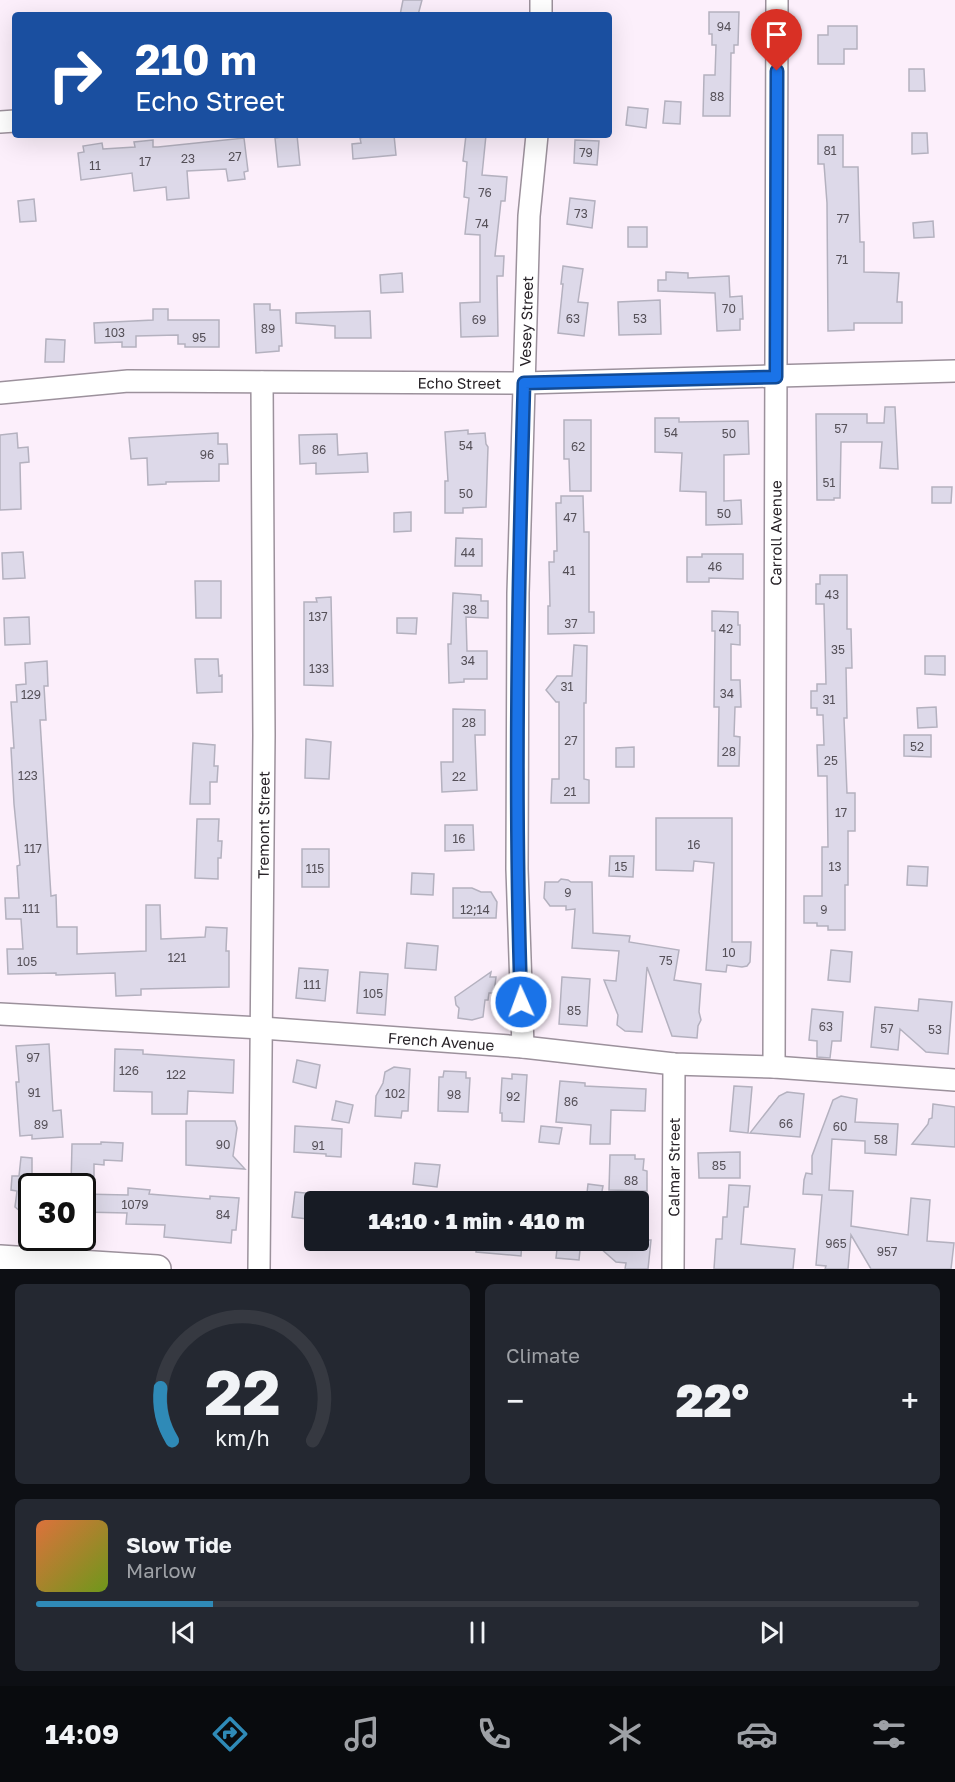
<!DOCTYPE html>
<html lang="en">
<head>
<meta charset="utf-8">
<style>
  body { margin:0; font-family:"Golos Text",sans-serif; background:#242831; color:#f1f3f6; height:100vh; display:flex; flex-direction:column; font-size:22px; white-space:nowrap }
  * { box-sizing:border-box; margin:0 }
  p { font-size:20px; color:#9ea1a6 }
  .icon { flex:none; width:33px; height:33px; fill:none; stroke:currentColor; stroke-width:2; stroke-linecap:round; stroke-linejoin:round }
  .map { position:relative; height:1269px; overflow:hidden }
  .side { display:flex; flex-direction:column; gap:15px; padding:15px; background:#0d0f14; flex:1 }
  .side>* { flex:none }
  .top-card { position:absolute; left:12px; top:12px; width:600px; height:126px; border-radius:6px; box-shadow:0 6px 24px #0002; background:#1a4fa0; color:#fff; overflow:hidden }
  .speed { position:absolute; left:18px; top:1173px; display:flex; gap:12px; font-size:30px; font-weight:700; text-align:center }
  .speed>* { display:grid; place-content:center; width:78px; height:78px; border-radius:50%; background:#171b24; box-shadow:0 6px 24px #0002; line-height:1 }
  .speed .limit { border:3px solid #111; border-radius:9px; background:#fff; color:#111 }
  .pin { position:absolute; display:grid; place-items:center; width:51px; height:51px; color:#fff; margin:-62px -26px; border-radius:50% 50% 50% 0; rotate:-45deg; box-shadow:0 0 6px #0007 }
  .pin .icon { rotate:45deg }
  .me { position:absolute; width:66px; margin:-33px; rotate:358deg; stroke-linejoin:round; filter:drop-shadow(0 0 4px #0008) }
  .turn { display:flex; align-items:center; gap:21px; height:126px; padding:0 24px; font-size:27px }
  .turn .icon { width:78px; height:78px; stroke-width:2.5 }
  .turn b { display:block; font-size:42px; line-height:51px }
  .big { font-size:45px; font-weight:800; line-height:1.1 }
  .side .widget { flex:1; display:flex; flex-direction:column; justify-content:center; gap:9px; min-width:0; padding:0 21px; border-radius:9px; background:#242831 }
  .side .dial { align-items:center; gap:0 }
  .dial svg { height:156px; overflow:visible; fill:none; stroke:#363941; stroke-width:7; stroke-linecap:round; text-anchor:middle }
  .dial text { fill:#f1f3f6; stroke:none }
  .song { display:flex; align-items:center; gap:18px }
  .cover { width:72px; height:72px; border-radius:9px; background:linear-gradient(135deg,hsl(20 70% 55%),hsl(80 70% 35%)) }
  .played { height:6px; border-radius:3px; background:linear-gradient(90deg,#2f8ab7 20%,#363941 20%) }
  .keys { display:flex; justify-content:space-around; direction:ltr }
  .heat { display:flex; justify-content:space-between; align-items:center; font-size:33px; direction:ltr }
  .side .tiles { flex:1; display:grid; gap:15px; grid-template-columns:1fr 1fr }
  .widget:last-child { grid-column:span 2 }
  .trip { position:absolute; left:304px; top:1191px; width:345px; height:60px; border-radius:6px; background:#171b24; box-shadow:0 6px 24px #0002; font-weight:800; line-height:60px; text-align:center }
  .menu { display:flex; height:96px; justify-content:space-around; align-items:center; background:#090b0e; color:#9ea1a6 }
  .menu .icon { width:42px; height:42px }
  .menu .current { color:#2f8ab7 }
  .menu b { font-size:27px; color:#f1f3f6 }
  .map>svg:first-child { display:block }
  .building { fill:#ddd9e9; stroke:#b4b1bf; stroke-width:1.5 }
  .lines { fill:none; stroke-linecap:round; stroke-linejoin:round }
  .minor-casing { stroke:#9c919c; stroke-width:24 }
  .major-casing { stroke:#9c919c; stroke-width:30 }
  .minor { stroke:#fff; stroke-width:21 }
  .major { stroke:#fff; stroke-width:27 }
  .route-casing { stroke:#114b97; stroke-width:15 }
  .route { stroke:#1a73e8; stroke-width:10 }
  .labels { text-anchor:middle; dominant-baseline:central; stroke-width:6; stroke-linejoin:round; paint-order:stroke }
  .number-label { font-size:12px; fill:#555058 }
  .street-label { font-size:15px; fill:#282328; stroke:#fceffb }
</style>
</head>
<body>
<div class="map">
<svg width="955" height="1269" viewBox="0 0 955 1269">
  <rect width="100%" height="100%" fill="#fceffb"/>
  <path class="building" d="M403 0H422L418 15H400Z
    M709 12H739L738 45H734V53H731L730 116H703L704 75H715L716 45H712V34H709Z
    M828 26H857V49H844V64H818V35H828Z
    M909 69H924L925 91H909Z
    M665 101 681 102 680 124 663 123Z
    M628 107 648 109 646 128 626 125Z
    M912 133H927L928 153 912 154Z
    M297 135 300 165 278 167 275 138Z
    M370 135H394L396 155 353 159 352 144 361 143 360 138Z
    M466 135H486L482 175 507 177 505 201H501L495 256H504L503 276H497L498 336 461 337 460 303 480 302V235L465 234 469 198 464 197 467 162 463 161Z
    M818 135H843V167H858L860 242H864V272L899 273 897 302H902V323H854V330L828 331 827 203 824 164H818Z
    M244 138 248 171 244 172 245 179 228 181 226 169 187 171 189 198 167 200 166 187 134 191 132 173 81 180 78 153 84 152 83 146 102 143 103 149 135 147 134 142 153 140V147H158Z
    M575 140 599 141 597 165 574 163Z
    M570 198 595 201 592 228 567 224Z
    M34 199 36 221 20 222 18 201Z
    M933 221 934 237 914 238 913 223Z
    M628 227H647V247H628Z
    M563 266 583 269 578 302 588 303 584 336 558 333 563 284H561Z
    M666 272 688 273V278L729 276 730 297 742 296 743 319H740V330L717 331 715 293 658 291V280H666Z
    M402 273 403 292 381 293 380 275Z
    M660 300 661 334 619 335 618 302Z
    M254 304H270V310H280L282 346H279V351L256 353Z
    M153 309H168V320H219V347H185V344H178V335L136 336V347H122V342L95 343 94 323 153 320Z
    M370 311 371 338H335V326L296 323V313Z
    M46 339 65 340 64 362H45Z
    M885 407H895L898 469 880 468 882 442H841L840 498H834V500H817L816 414H867V423H884Z
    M655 418H679V422L748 421 749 454 724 455V501L741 500 742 524 706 525V492L680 491 682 453 655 452Z
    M564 420H591V491H570L569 459H564Z
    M468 430V434L485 433 486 444 488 447 486 507 463 508V513H445V481H448L445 432Z
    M17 433 18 448 28 447 29 462 20 463 21 509 0 510V435Z
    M218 433V444H227L228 464H219V481L166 482V484L148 485 147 458 131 459 129 438Z
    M337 434 338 455 367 453 368 472 316 474V463L300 464 299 435Z
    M932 487H952L951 503H932Z
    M561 496H583L584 532H589V612H594V633L548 634V606H550L549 562H554V551H557L556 503H561Z
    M411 512V531L394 532V513Z
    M456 538 482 539V566H455Z
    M23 552 25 578 3 579 2 553Z
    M702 554H743V579L709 578V582H687V557H702Z
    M820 575H847V629H851L852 668H846L847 718H844L847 793H855V831H848V885H845V930H828V926H817V923H804V896H822V847H828L827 776H818L817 745H824L823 715H817V708H811V691H817V684H826L824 604H816V584H820Z
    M195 581H221V618H196Z
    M453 593 481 595V601H488V618L466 617 467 651H487V679H464V682L449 683 448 644H451Z
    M331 597 333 686 304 685V602H317L316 598Z
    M712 611 738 612V625H740V645L731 644V680H740L741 707H735L734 736 740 737 739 766H718L719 707H714L715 631H712Z
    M29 617 30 644 5 645 4 618Z
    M397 618H417L416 634 397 633Z
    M574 645 587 646 586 703H584V779L589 780V803H551L552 779H559V702H556L546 690 557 676H572Z
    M925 656H945V675L925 674Z
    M195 659H218L219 676 222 675V692L197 693Z
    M47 661 48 686H44L46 720H40L51 896 56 895 57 927H77V954L146 951V905H160L161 939 205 937 206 927 227 928 226 951H229V987L141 989V995L116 996 115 973 56 975V973L8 974 7 949H23L21 919H6L5 898H19L17 866 20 865 14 804 11 748H14L11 702H17L16 685 26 684 25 663Z
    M936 707 937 727 918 728 917 708Z
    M453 709 485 710V735H475L477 790 442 792 441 762H453Z
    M904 735H931V757L904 756Z
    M306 739 331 742 329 779 305 778Z
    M193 743 215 745 214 766H218L217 782H210V804H190Z
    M634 747V767H616V748Z
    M656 818H732V942H751L750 962 747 966 742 967 727 965 726 972 706 970 714 863 694 861 693 871 656 870Z
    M197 819H219L218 841H222L221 858H218V879L195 878Z
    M445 825H473L474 850 445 851Z
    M302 849H329V887H302Z
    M610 856H634L633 877 609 876Z
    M908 866 928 867 927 886 907 885Z
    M412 873 434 874 433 895 411 894Z
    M561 879 568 880 571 882H592L593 933 630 936 629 942 679 950 674 980 701 984 699 1012 701 1020 698 1026 697 1038 672 1036 647 967 642 1032 625 1031 617 1025 618 1015 604 980 616 981 619 951 572 948 575 909 566 910V906H550L544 898 545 882H558Z
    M453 888H472L481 892H491L497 902 496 918H453Z
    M407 943 438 946 436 970 405 968Z
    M831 950 852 952 850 982 828 980Z
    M299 968 328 970 325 1001 296 998Z
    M360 972 388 974 385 1015 357 1013Z
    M491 972 490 977H496L494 993H489L488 1000H485L483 1017 472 1020 458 1018 459 1008 456 1005 455 997Z
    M562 977 590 979 587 1026 559 1024Z
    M919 999 952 1002 948 1054 926 1052 900 1029 898 1050 871 1047 875 1007 918 1011Z
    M812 1009 843 1012 841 1041H832L830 1058 817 1057V1041L809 1040Z
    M49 1044 53 1111 61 1110 63 1137 32 1139V1135L20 1136 16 1082H19L16 1046Z
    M115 1049 143 1050V1054L234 1060 233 1093 188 1091 187 1114H152V1092L114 1091Z
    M297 1060 320 1065 316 1088 293 1082Z
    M394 1067 410 1069 408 1111H402L401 1118 375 1116 376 1096 383 1083 385 1072Z
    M444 1071 466 1072V1078H470L468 1112 438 1111 439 1077H443Z
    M512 1074 527 1075 524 1122 502 1121V1113H500L502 1078 512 1079Z
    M560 1081 585 1083V1086L646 1089 645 1111 611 1110 610 1144H590L591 1125 556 1122Z
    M734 1086 752 1087 748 1133 730 1131Z
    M787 1092 804 1094 800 1137 750 1133 779 1096Z
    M841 1096 857 1099 855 1122 898 1124 896 1155 865 1153V1141L832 1139 829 1190 853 1191 851 1226 908 1235 911 1198 930 1200 927 1241 954 1243 951 1269H871L851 1235 848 1269H825L826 1266 816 1265 822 1195 803 1194 804 1180 806 1173 812 1174V1156L833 1100Z
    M336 1101 353 1105 349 1123 332 1120Z
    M933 1104 955 1107V1147L912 1144 928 1124 929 1119 932 1118Z
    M186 1121H235L237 1128 233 1156 245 1169 186 1165Z
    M295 1126 342 1129 341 1157 326 1156V1154L294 1152Z
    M541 1126 562 1128 559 1144 539 1142Z
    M101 1142 123 1143 122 1161 104 1160V1165L94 1164V1186H71L72 1144H101Z
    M740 1152V1178H699L698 1153Z
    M610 1155H635V1159H644L643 1170 647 1171V1191L609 1190Z
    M21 1157 32 1158V1221L15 1207 17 1191 11 1190 12 1176H19Z
    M415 1163 440 1165 437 1187 413 1184Z
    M588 1184 603 1186 600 1202H586Z
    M729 1185 750 1186 748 1207H744L741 1244 795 1249 793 1269H714L716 1239H722L723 1217H727Z
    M128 1188 150 1190 149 1194 210 1199V1196L239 1198 236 1230H232L231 1243 164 1237 165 1225 126 1224 127 1213 82 1212V1194L128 1195Z
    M295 1192 315 1194V1220L292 1217Z
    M477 1240H522L521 1256 476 1252Z
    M558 1240H581L579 1260 556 1258Z
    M591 1240H651L648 1269H625L626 1263 616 1262Z"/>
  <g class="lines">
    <g class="minor-casing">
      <g id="minor">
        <path d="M541 0V15"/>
        <path d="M0 122 15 121"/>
        <path id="s1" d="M0 393 128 381 524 383 955 371"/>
        <path id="s2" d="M0 1014 262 1028 523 1047 674 1064 774 1067 955 1080"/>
        <path id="s3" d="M523 1047 517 869 518 593 529 216 537 135"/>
        <path id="s4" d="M774 1067 777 0"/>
        <path id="s5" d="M259 1269 264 735 262 382"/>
        <path id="s6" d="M673 1269 674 1064"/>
      </g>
    </g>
    <g class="major-casing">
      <path id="major" d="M0 1259 157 1269"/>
    </g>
    <use href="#minor" class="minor"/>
    <use href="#major" class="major"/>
  </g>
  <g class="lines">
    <g class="route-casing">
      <path id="route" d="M521 1002C514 796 518 589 524 383L776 377 777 71"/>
    </g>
    <use href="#route" class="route"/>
  </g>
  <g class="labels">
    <g class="number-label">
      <text x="724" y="26">94</text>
      <text x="717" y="96">88</text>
      <text x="830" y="150">81</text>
      <text x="586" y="152">79</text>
      <text x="235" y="156">27</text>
      <text x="188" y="158">23</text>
      <text x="145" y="161">17</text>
      <text x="95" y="165">11</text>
      <text x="485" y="192">76</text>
      <text x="581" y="213">73</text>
      <text x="843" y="218">77</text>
      <text x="482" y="223">74</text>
      <text x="842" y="259">71</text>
      <text x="729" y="308">70</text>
      <text x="573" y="318">63</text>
      <text x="640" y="318">53</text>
      <text x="479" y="319">69</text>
      <text x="268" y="328">89</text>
      <text x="115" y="332">103</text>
      <text x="199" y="337">95</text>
      <text x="841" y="428">57</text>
      <text x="671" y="432">54</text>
      <text x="729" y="433">50</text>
      <text x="466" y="445">54</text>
      <text x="578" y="446">62</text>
      <text x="319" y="449">86</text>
      <text x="207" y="454">96</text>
      <text x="829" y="482">51</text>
      <text x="466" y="493">50</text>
      <text x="724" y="513">50</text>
      <text x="570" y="517">47</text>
      <text x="468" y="552">44</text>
      <text x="715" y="566">46</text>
      <text x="569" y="570">41</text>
      <text x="832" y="594">43</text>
      <text x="470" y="609">38</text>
      <text x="318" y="616">137</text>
      <text x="571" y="623">37</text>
      <text x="726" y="628">42</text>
      <text x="838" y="649">35</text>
      <text x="468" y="660">34</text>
      <text x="319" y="668">133</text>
      <text x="567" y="686">31</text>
      <text x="727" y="693">34</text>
      <text x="31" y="694">129</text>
      <text x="829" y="699">31</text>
      <text x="469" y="722">28</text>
      <text x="571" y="740">27</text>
      <text x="917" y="746">52</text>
      <text x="729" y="751">28</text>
      <text x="831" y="760">25</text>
      <text x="28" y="775">123</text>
      <text x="459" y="776">22</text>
      <text x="570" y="791">21</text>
      <text x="841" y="812">17</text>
      <text x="459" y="838">16</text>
      <text x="694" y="844">16</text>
      <text x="33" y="848">117</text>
      <text x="621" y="866">15</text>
      <text x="835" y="866">13</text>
      <text x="315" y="868">115</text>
      <text x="568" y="892">9</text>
      <text x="31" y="908">111</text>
      <text x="475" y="909">12;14</text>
      <text x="824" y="909">9</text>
      <text x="729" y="952">10</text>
      <text x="177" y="957">121</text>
      <text x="666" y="960">75</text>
      <text x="27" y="961">105</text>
      <text x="312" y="984">111</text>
      <text x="373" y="993">105</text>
      <text x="574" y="1010">85</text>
      <text x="826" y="1026">63</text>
      <text x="887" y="1028">57</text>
      <text x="935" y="1029">53</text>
      <text x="33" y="1057">97</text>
      <text x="129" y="1070">126</text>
      <text x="176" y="1074">122</text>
      <text x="34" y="1092">91</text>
      <text x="395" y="1093">102</text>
      <text x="454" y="1094">98</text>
      <text x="513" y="1096">92</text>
      <text x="571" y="1101">86</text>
      <text x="786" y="1123">66</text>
      <text x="41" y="1124">89</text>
      <text x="840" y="1126">60</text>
      <text x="881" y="1139">58</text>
      <text x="223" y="1144">90</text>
      <text x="318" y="1145">91</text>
      <text x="719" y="1165">85</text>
      <text x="631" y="1180">88</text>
      <text x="135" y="1204">1079</text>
      <text x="223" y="1214">84</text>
      <text x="836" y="1243">965</text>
      <text x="887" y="1251">957</text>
    </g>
    <g class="street-label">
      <text stroke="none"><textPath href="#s3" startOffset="726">Vesey Street</textPath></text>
      <text stroke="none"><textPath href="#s1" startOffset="460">Echo Street</textPath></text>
      <text stroke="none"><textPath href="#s4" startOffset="534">Carroll Avenue</textPath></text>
      <text stroke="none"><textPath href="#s5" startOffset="444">Tremont Street</textPath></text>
      <text stroke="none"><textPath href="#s2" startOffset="442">French Avenue</textPath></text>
      <text stroke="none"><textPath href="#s6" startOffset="102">Calmar Street</textPath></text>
    </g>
  </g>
</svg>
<div class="speed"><div class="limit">30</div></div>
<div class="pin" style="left:777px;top:71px;background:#d93025"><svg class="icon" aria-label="arrive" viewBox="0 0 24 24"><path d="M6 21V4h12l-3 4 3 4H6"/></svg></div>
<svg class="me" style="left:521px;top:1002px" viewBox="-20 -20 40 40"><circle r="17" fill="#1a73e8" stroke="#fff" stroke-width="3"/><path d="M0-11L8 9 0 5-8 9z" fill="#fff"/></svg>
<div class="trip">14:10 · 1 min · 410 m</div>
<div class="top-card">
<div class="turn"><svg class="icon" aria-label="right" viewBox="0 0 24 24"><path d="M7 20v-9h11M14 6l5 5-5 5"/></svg><div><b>210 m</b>Echo Street</div></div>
</div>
</div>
<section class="side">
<div class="tiles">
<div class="widget dial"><svg viewBox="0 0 100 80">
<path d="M14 69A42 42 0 1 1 86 69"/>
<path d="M14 69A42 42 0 0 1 8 42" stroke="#2f8ab7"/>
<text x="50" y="56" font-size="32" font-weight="700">22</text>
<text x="50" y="72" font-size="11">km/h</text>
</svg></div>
<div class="widget"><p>Climate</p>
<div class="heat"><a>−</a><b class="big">22°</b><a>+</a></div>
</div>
<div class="widget">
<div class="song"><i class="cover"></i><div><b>Slow Tide</b><p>Marlow</p></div></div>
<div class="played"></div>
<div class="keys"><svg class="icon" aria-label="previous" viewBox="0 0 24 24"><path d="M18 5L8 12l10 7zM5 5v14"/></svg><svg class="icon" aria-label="pause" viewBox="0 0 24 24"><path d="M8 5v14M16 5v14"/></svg><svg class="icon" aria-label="next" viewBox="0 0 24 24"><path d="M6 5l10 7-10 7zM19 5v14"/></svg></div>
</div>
</div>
</section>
<nav class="menu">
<b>14:09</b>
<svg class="icon current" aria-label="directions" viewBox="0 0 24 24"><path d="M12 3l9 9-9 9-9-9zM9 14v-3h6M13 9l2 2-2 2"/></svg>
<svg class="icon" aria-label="music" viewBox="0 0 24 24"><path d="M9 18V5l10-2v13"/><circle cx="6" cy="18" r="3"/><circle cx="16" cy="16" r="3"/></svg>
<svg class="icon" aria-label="phone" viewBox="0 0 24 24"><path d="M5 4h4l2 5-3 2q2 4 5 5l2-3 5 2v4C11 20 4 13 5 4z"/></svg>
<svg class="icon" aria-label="climate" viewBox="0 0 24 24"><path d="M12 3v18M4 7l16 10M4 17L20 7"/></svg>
<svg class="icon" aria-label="car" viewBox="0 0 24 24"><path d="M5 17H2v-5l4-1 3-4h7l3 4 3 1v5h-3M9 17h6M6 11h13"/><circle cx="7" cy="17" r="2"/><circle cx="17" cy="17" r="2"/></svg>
<svg class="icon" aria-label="filters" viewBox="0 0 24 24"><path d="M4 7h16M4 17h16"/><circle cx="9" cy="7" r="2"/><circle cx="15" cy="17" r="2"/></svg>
</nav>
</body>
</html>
